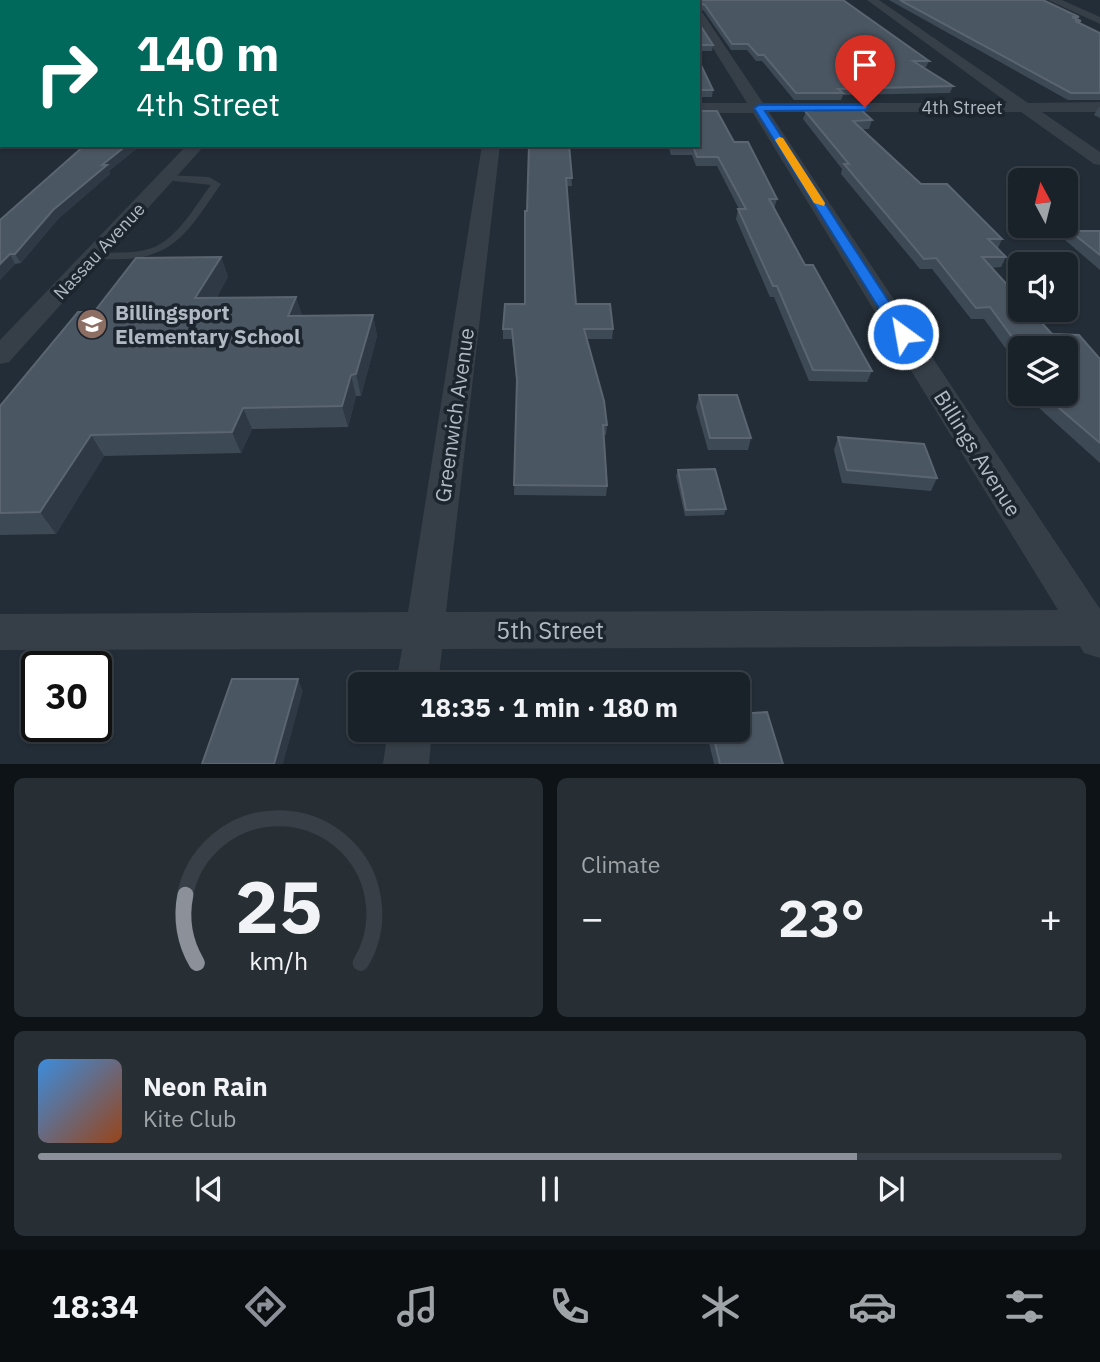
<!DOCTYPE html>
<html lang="en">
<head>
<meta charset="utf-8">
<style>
  body { margin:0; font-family:"IBM Plex Sans",sans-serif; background:#272f35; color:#f1f3f6; height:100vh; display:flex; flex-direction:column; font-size:26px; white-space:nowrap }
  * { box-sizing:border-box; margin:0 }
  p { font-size:23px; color:#9fa4a8 }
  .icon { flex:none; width:38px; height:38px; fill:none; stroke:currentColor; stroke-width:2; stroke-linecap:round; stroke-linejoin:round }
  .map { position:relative; height:764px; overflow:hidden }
  .sheet { display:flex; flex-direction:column; gap:14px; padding:14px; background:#0e1317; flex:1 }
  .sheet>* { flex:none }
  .banner { position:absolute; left:0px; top:0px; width:700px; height:147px; box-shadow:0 2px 5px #0004,0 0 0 2px #383f46; background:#00695c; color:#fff; overflow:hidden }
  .needle { width:46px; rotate:353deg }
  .buttons { position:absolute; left:1008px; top:168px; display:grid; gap:14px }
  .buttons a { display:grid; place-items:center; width:70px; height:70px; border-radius:10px; background:#1a2229; box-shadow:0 2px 5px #0004,0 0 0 2px #383f46; font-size:35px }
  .speed { position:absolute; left:21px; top:651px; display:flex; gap:14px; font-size:35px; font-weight:700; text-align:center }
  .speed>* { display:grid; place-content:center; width:91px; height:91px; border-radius:50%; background:#1a2229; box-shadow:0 2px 5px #0004,0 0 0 2px #383f46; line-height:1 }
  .speed .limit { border:4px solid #111; border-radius:10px; background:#fff; color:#111 }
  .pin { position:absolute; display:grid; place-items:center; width:60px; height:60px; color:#fff; margin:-72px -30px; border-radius:50% 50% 50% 0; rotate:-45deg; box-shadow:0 0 7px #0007 }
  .pin .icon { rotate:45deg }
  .me { position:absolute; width:77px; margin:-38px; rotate:328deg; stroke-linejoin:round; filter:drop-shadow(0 0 5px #0008) }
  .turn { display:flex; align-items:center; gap:24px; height:147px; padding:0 21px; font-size:32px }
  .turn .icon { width:91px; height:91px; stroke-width:2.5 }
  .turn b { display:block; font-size:49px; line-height:60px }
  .big { font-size:52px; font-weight:800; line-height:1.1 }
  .sheet .tile { flex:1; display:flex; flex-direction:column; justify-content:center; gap:10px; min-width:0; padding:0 24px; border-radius:10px; background:#272f35 }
  .sheet .dial { align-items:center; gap:0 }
  .dial svg { height:182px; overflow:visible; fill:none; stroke:#383f46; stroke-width:7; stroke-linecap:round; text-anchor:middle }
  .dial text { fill:#f1f3f6; stroke:none }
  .song { display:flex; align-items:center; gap:21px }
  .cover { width:84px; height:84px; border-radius:10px; background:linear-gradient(135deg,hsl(210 70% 55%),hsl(20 70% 35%)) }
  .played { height:7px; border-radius:4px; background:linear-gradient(90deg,#8c9099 80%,#383f46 80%) }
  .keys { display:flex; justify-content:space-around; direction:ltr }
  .heat { display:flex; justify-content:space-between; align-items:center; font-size:38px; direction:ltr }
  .sheet .tiles { flex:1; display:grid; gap:14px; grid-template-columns:1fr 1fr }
  .tile:last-child { grid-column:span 2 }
  .trip { position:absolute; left:348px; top:672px; width:402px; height:70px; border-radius:10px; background:#1a2229; box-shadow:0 2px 5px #0004,0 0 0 2px #383f46; font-weight:800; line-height:70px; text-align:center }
  .menu { display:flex; height:112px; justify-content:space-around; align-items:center; background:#0a0e10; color:#9fa4a8 }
  .menu .icon { width:49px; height:49px }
  .menu .active { color:#8c9099 }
  .menu b { font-size:32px; color:#f1f3f6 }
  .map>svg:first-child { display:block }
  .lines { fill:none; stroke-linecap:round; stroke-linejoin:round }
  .service { fill:#363f48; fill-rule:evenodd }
  .minor { fill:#363f48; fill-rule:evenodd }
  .wall { fill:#3e4956 }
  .shaded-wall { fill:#2e3945 }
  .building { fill:#4a5662; stroke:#5a6571; stroke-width:2 }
  .route { fill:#1a73e8; stroke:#114b97; stroke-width:2 }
  .slow { fill:#f59e0b }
  .labels { text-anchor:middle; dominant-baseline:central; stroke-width:7; stroke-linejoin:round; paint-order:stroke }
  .far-street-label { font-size:18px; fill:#b1bac4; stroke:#1c242d }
  .poi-label { font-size:21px; font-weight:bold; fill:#b1bac4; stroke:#1c242d; text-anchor:start }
  .street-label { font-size:21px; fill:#b1bac4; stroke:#1c242d }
  .near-street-label { font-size:24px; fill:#b1bac4; stroke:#1c242d }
</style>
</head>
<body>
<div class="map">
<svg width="1100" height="764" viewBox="0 0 1100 764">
  <rect width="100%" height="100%" fill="#232d37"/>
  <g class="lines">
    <path class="service" d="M168 175 209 177 221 184C193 223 178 257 125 259 114 259 102 260 91 258L89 256 95 253C111 252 129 254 145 250 175 244 194 207 211 185L165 180 163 178Z"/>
    <path class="minor" d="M506 0H516V2H506Z
      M867 0H879L1028 103 1100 102V112H1042L1100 152V165L1094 164 1021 112H769L1100 609V658L1084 653 1080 646 442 649 438 684H396L402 649 0 650V614L408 612 482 145H500L446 612 1058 610 753 113H698V103H747L698 24V11L702 12 763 103H1008Z
      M1048 0H1062L1100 17V24Z
      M0 96H2L0 106Z
      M187 145H205L9 362 0 364V340Z
      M388 730H432L429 764H383Z"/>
  </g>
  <path class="wall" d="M535 0H843L929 61 926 67H923L953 86 950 93 843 95 841 100H794L762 61H756L747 50H731L704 11 699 8Z
    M889 0H1043L1079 17 1077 20 1081 21 1080 24 1100 33V100H1068Z
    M698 22 713 45 712 51H698Z
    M698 51 700 55 699 61 713 90 712 97H698Z
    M808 106 872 120 869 129H863L921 184 1002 239 998 248 1006 257 1001 267 991 268 1052 334 1100 359V463L1038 407 1043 399 1039 394H1066L1020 348V368L984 319H971L932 269H920L841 174 842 169 803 119Z
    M1100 107V118L1094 115 1098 108Z
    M734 142 777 199 774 209 805 265 872 371 867 382 809 381 774 297H770L736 219 738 209H739L717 166H696L692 155H671L668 145H698Z
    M85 145H141L109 171 110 174 58 219 21 263 15 264 0 280V220Z
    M569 145 572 186H567L576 304 613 329 612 339H587L607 425 606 435H603L607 486 606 496 514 495 517 384 512 339H503V329L525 304 527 211Z
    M1070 231H1100V270L1065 240Z
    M221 257 228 277 216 298 296 297 302 316 373 315 377 336 361 396H356L348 427 252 429 241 453 104 456 56 534 0 535V406L94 312Z
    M699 395 751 438 748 450H708L696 407Z
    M838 437 937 478 931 491 842 483 834 450Z
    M678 470 726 509 724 515 685 516 676 476Z
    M706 730H738L783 764H714Z"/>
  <path class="shaded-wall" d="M20 0H31L32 1 14 2Z
    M127 145H141L109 171 110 174 58 219 21 263 15 254 53 210 102 165Z
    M10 254 15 264 0 280V264Z
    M221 257 228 277 203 319 195 298Z
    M296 297 302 317 288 316Z
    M373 315 377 336 361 396 356 374Z
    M351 375 356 396 348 427 342 406Z
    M243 408 252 429 241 453 232 432Z
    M91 435 104 456 56 534 40 512Z
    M298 679 303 691 283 764H274Z"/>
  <path class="building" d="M0 0H20L14 2H2V6H0Z
    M85 0H225L222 2H85Z
    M239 0H376L374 2H238Z
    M535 0H843L929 61H913L953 86 838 89 843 93H796L764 55H758L748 44H732L705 5 699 3 698 4V2H535Z
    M900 0H1043L1079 17H1072L1081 21H1075L1100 33V93H1071Z
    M698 22 713 45H698Z
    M698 59 713 90H698Z
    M808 106H857L872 120 853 121 921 184H947L1002 239H988L1006 257H982L1020 299V310H1030L1052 334 1079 335 1100 359V443L1045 396 1055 394H1066V348H1020L990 307 976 308 936 258 924 259 844 164H849L805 111H812Z
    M698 111H717L734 142H748L777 199H769L805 265H813L872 371 813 370 777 286H773L738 209H746L718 157H697L693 146H672V145H698Z
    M85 145H127L102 165H107L53 210 15 254H10L0 264V220Z
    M529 145H569L572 178H566L576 304H610L613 329H584L604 401 607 425H603L607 486 514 485 517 380 512 329H503L505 304H525V211H527Z
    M1070 231H1100V255Z
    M221 257 195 298 296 297 288 316 373 315 356 374 351 375 342 406 243 408 232 432 91 435 40 512 0 513V406L78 312H94L136 258Z
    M699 395H737L751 438H710Z
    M838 437 924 444 937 478 847 470Z
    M715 469 726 509 686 510 678 470Z
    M232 679H298L274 764H202Z
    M767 712 783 764H720L712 730H738V714Z"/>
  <path class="route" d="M759 105H865L869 107 865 110 765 111 910 334 908 337H897L895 334 754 108Z"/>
  <path class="slow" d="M779 137 783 138 825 203 824 206 814 203 775 140Z"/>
  <defs>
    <g id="school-disc" transform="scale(1.575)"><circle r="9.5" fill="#8d6e63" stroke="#1c242d"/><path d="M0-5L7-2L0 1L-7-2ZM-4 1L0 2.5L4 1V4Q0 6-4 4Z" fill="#fff"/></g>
  </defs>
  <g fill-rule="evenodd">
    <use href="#school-disc" x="92" y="324"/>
  </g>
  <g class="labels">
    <g class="far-street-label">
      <text x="962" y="107">4th Street</text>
      <text transform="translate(99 251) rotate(-47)">Nassau Avenue</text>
    </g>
    <g class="poi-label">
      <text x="115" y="312">Billingsport<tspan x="115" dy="24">Elementary School</tspan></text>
    </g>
    <g class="street-label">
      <text transform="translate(454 415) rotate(-82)">Greenwich Avenue</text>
      <text transform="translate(978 453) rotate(58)">Billings Avenue</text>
    </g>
    <g class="near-street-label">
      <text x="550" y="630">5th Street</text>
    </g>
  </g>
</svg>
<div class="buttons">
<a><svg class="needle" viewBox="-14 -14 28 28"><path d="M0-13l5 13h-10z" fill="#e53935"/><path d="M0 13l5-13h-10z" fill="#9fa4a8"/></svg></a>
<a><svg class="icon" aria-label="sound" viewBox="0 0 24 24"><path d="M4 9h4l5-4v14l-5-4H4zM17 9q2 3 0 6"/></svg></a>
<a><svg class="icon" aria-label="layers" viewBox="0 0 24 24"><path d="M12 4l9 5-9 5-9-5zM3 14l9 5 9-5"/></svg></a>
</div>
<div class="speed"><div class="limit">30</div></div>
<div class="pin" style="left:865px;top:107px;background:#d93025"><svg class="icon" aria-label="arrive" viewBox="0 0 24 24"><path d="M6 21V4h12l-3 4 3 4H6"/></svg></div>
<svg class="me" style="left:903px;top:334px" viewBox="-20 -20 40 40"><circle r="17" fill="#1a73e8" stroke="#fff" stroke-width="3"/><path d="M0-11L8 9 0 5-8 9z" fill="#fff"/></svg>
<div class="trip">18:35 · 1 min · 180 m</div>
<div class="banner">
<div class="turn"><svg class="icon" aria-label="right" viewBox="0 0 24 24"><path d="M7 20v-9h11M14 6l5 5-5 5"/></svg><div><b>140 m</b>4th Street</div></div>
</div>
</div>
<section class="sheet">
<div class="tiles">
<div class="tile dial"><svg viewBox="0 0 100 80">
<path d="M14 69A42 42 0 1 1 86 69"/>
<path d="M14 69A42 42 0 0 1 9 39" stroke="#8c9099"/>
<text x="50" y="56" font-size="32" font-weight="700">25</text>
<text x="50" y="72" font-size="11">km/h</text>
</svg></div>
<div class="tile"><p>Climate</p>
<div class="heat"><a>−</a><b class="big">23°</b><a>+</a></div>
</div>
<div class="tile">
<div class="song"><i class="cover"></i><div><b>Neon Rain</b><p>Kite Club</p></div></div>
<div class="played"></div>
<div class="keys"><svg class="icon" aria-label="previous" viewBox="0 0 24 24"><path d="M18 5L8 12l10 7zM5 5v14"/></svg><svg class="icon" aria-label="pause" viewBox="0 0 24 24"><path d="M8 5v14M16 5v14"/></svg><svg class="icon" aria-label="next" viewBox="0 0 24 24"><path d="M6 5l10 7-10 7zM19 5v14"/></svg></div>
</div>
</div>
</section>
<nav class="menu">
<b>18:34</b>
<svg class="icon active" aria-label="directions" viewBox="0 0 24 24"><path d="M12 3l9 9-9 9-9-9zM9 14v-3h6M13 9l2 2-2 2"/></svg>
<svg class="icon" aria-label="music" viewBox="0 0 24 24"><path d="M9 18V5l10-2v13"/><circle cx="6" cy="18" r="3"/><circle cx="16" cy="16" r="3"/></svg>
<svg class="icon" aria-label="phone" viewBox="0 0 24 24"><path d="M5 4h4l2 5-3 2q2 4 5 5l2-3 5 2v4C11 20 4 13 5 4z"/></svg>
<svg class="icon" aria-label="climate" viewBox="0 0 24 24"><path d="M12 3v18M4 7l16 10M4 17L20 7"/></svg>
<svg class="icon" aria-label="car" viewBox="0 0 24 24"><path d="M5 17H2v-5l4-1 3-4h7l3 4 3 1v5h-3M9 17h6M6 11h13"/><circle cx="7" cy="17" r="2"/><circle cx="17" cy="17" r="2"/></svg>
<svg class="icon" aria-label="filters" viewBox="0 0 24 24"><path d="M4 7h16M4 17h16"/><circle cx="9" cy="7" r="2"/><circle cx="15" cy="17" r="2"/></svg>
</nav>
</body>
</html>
